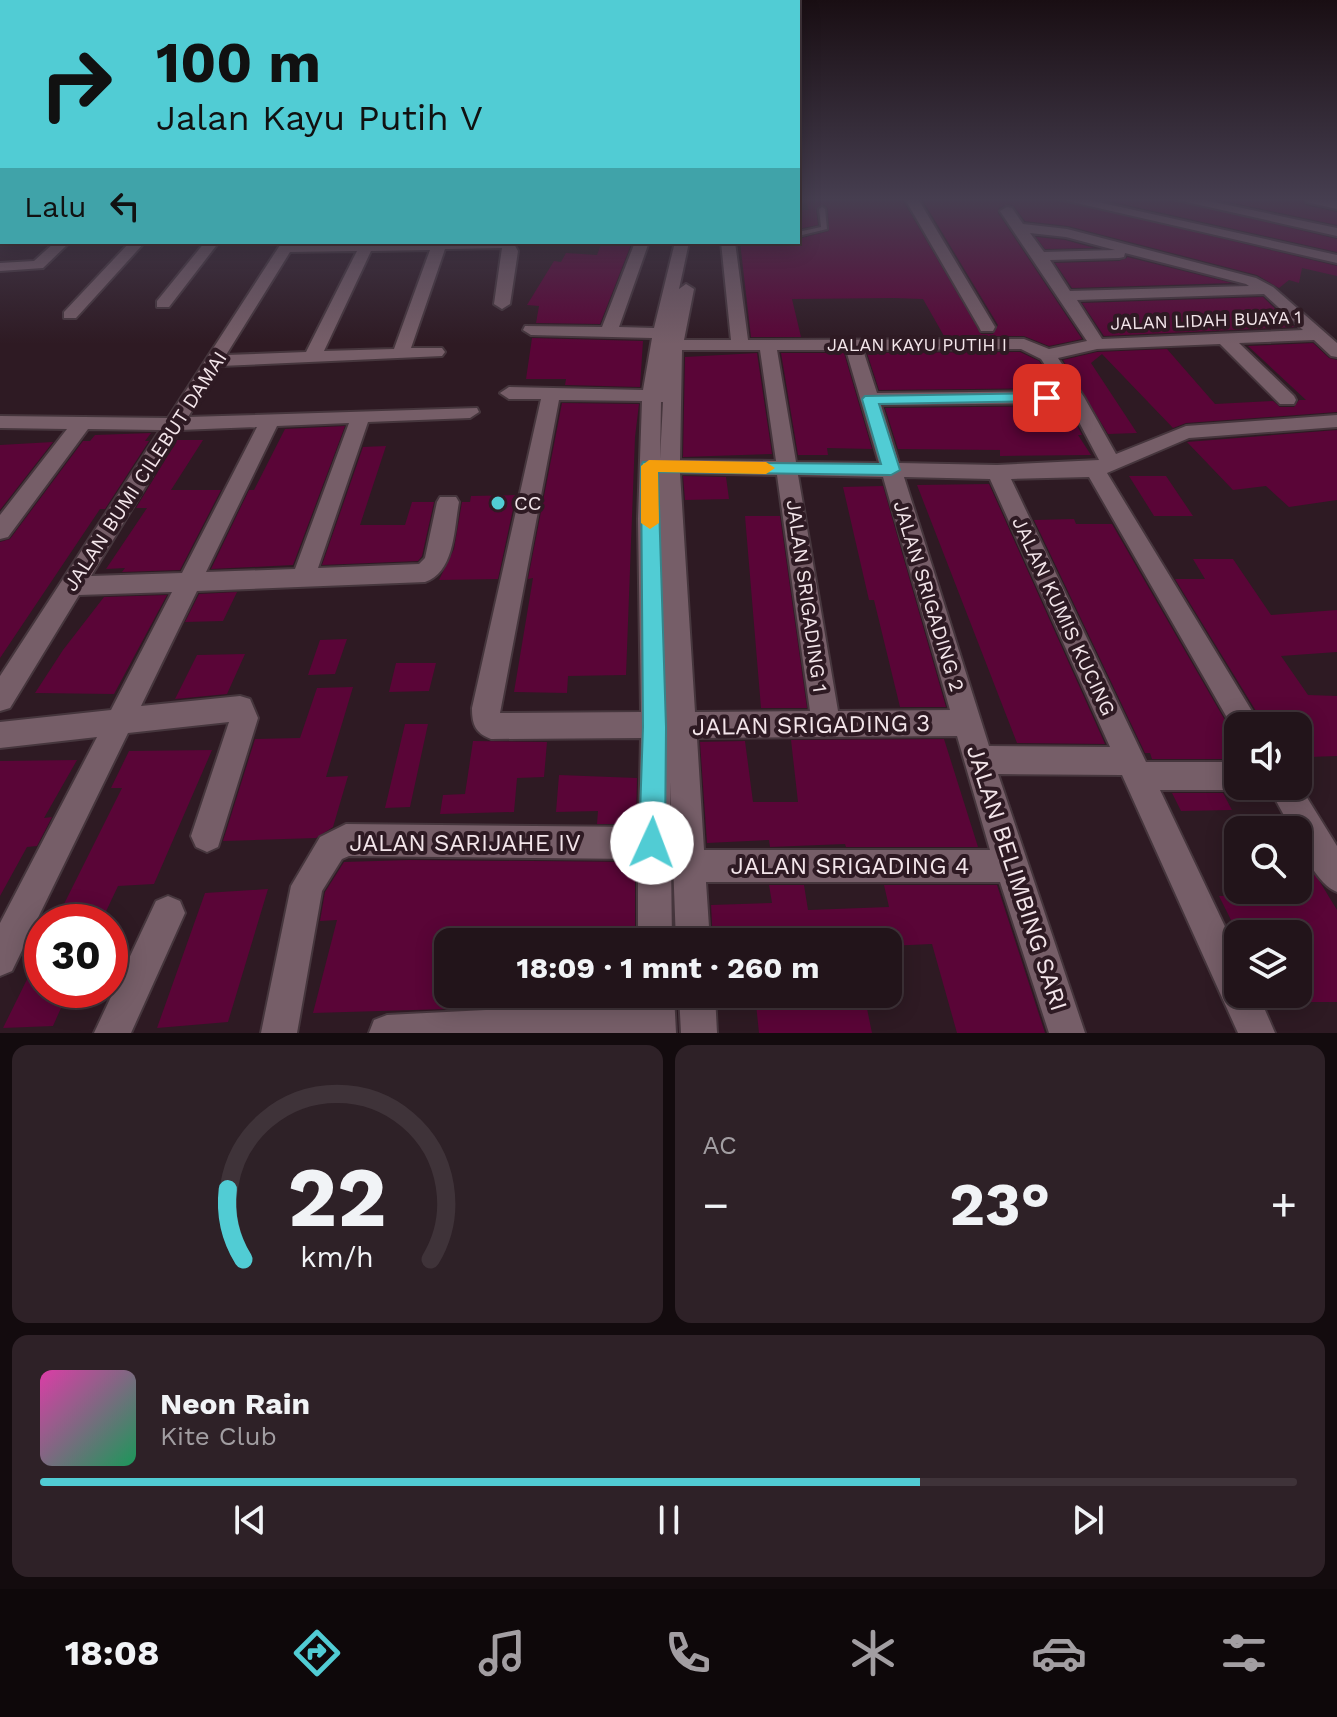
<!DOCTYPE html>
<html lang="id">
<head>
<meta charset="utf-8">
<style>
  body { margin:0; font-family:"Work Sans",sans-serif; background:#2e2127; color:#f1f3f6; height:100vh; display:flex; flex-direction:column; font-size:30px; white-space:nowrap }
  * { box-sizing:border-box; margin:0 }
  p { font-size:26px; color:#a29ea2 }
  .icon { flex:none; width:44px; height:44px; fill:none; stroke:currentColor; stroke-width:2; stroke-linecap:round; stroke-linejoin:round }
  .map { position:relative; height:1033px; overflow:hidden }
  .panel { display:flex; flex-direction:column; gap:12px; padding:12px; background:#130b0e; flex:1 }
  .panel>* { flex:none }
  .hud { position:absolute; left:0px; top:0px; width:800px; height:244px; box-shadow:0 4px 20px #0003,0 0 0 2px #3f3339; background:#51ccd4; color:#111; overflow:hidden }
  .fabs { position:absolute; left:1224px; top:712px; display:grid; gap:16px }
  .fabs a { display:grid; place-items:center; width:88px; height:88px; border-radius:16px; background:#22141a; box-shadow:0 4px 20px #0003,0 0 0 2px #3f3339; font-size:40px }
  .speed { position:absolute; left:24px; top:904px; display:flex; gap:16px; font-size:40px; font-weight:700; text-align:center }
  .speed>* { display:grid; place-content:center; width:104px; height:104px; border-radius:50%; background:#22141a; box-shadow:0 4px 20px #0003,0 0 0 2px #3f3339; line-height:1 }
  .speed .limit { border:12px solid #d22; background:#fff; color:#111 }
  .pin { position:absolute; display:grid; place-items:center; width:68px; height:68px; color:#fff; margin:-34px; border-radius:16px; box-shadow:0 4px 12px #0006 }
  .me { position:absolute; width:88px; margin:-44px; rotate:2deg; stroke-linejoin:round; filter:drop-shadow(0 0 6px #0008) }
  .turn { display:flex; align-items:center; gap:28px; height:168px; padding:0 24px; font-size:36px }
  .turn .icon { width:104px; height:104px; stroke-width:2.5 }
  .turn b { display:block; font-size:56px; line-height:68px }
  .then { display:flex; align-items:center; height:76px; padding:0 24px; background:#0003; gap:16px; font-size:30px }
  .big { font-size:60px; font-weight:700; line-height:1.1 }
  .panel .tile { flex:1; display:flex; flex-direction:column; justify-content:center; gap:12px; min-width:0; padding:0 28px; border-radius:16px; background:#2e2127 }
  .panel .dial { align-items:center; gap:0 }
  .dial svg { height:208px; overflow:visible; fill:none; stroke:#3f3339; stroke-width:7; stroke-linecap:round; text-anchor:middle }
  .dial text { fill:#f1f3f6; stroke:none }
  .song { display:flex; align-items:center; gap:24px }
  .cover { width:96px; height:96px; border-radius:12px; background:linear-gradient(135deg,hsl(320 70% 55%),hsl(150 70% 35%)) }
  .played { height:8px; border-radius:4px; background:linear-gradient(90deg,#51ccd4 70%,#3f3339 70%) }
  .keys { display:flex; justify-content:space-around; direction:ltr }
  .heat { display:flex; justify-content:space-between; align-items:center; font-size:44px; direction:ltr }
  .panel .tiles { flex:1; display:grid; gap:12px; grid-template-columns:1fr 1fr }
  .tile:last-child { grid-column:span 2 }
  .trip { position:absolute; left:434px; top:928px; width:468px; height:80px; border-radius:16px; background:#22141a; box-shadow:0 4px 20px #0003,0 0 0 2px #3f3339; font-weight:700; line-height:80px; text-align:center }
  .menu { display:flex; height:128px; justify-content:space-around; align-items:center; background:#0e080a; color:#a29ea2 }
  .menu .icon { width:56px; height:56px }
  .menu .active { color:#51ccd4 }
  .menu b { font-size:36px; color:#f1f3f6 }
  .map>svg:first-child { display:block }
  .building { fill:#5a0537 }
  .lines { fill:none; stroke-linecap:round; stroke-linejoin:round }
  .lane-casing { stroke:#46363d; stroke-width:4 }
  .street-casing { stroke:#46363d; stroke-width:4 }
  .lane { fill:#765e68; fill-rule:evenodd }
  .street { fill:#765e68; fill-rule:evenodd }
  .route { fill:#51ccd4; stroke:#35858a; stroke-width:2 }
  .slow { fill:#f59e0b }
  .poi-dot { fill:#51ccd4; stroke:#2e1a23; stroke-width:3 }
  .labels { text-anchor:middle; dominant-baseline:central; stroke-width:8; stroke-linejoin:round; paint-order:stroke }
  .far-street-label { font-size:18px; fill:#f3e5ea; stroke:#2e1a23 }
  .street-label { font-size:20px; fill:#f3e5ea; stroke:#2e1a23 }
  .poi-label { font-size:20px; fill:#f3e5ea; stroke:#2e1a23; text-anchor:start }
  .near-street-label { font-size:24px; fill:#f3e5ea; stroke:#2e1a23 }
</style>
</head>
<body>
<div class="map">
<svg width="1337" height="1033" viewBox="0 0 1337 1033">
  <rect width="100%" height="100%" fill="#2e1a23"/>
  <path class="building" d="M805 199H902L981 334H993L998 325 922 199H1056L1337 266V276L1302 268 1299 283 1289 280 1279 288 1257 275 1068 226 1025 221 1014 206 1008 204 999 208 998 213 1082 339 1049 346 1024 336H944L923 299 894 298 792 299 801 337H751L740 242H798V239L829 231 828 209 824 204 816 209 818 225 798 229V210H809Z
    M1100 199H1170L1337 239V252Z
    M1215 199H1302L1305 205 1337 212V225Z
    M1036 237 1065 240 1094 248 1045 249Z
    M602 242H632L600 324 536 323 539 306 527 305 554 261 561 262 566 253 597 255Z
    M1127 258V257L1232 283 1072 288 1055 263 1119 261Z
    M1263 297 1294 327 1104 336 1082 303Z
    M532 338 643 341 640 387 565 385 566 379H526Z
    M1313 343 1329 358 1337 360V412L1186 423 1173 428 1102 354 1091 363 1137 433 1108 434 1063 360 1097 352 1167 349 1215 404 1273 401 1280 407H1294L1299 400H1306L1248 346Z
    M1020 352 1039 361 1056 388 879 390 867 353Z
    M757 353 772 454 683 457 685 357Z
    M781 353H844L872 449 827 448 828 455H798Z
    M562 403 639 404 635 437 626 675 568 676 567 693 514 692 533 578 528 579Z
    M1067 406 1082 435H1078L1091 455 1000 456V450L898 449 885 408Z
    M345 426 293 565 211 569 249 490H254L285 429Z
    M1337 430V500L1289 507 1266 486 1233 490 1187 442Z
    M151 433 145 441H149L105 509H100L0 658V542L10 539 83 441H90L95 435Z
    M177 440H203L171 490H221L180 570 122 572 125 568 106 569 147 508H136Z
    M53 442 0 510V445Z
    M386 446 360 525H405L412 502H434L422 556 418 561 322 565 363 447Z
    M683 476 726 477 729 499 685 500Z
    M1129 476H1166L1193 516H1154Z
    M989 484 1105 744 1017 743 917 485Z
    M883 486 946 707H900L874 600H869L843 487Z
    M516 495 498 579 439 580 454 549 462 502H470L471 496Z
    M745 516H780L807 708H761Z
    M1074 519 1076 524H1112L1234 736 1238 738V759H1152L1150 753H1145L1034 520Z
    M1193 559H1233L1271 615 1337 610V652L1281 656 1308 695 1337 696V756L1309 757 1298 742V724H1264L1175 579H1205Z
    M237 592 223 621 185 622 199 594Z
    M167 595 114 694 35 693 63 650 104 597Z
    M347 639 335 674 308 675 320 640Z
    M245 654 227 694 175 699 197 655Z
    M396 663H436L429 691 389 692Z
    M353 687 326 777 348 776 333 827 316 838 223 841 255 739 300 738 317 688Z
    M405 724H428L410 807 385 808Z
    M944 739 978 847H846L845 844 770 847 769 840 707 843 700 742 745 741 753 802H798L791 740Z
    M473 741 547 742 544 777 517 778 514 812 440 814 443 795 465 794Z
    M212 750 154 884 118 886 101 922H55L122 788H111L129 751Z
    M77 760 44 818 52 817 37 846 27 847 0 896V761Z
    M559 775 637 778 636 824H597L598 811 556 812Z
    M1172 793H1223L1232 810 1181 811Z
    M1298 846 1337 910V1002H1298V934H1238L1219 896 1282 895 1279 890H1298Z
    M410 860 635 862V942H448V1009L313 1013 337 920 320 921 325 892 344 862Z
    M769 885H804L808 910 889 907 884 885H997L1045 1033H957L932 944 888 946V942H713L711 905 772 903Z
    M268 889 228 1022 157 1028 205 893Z
    M42 949V990H69L53 1026 3 1028Z
    M755 994H864L872 1033H759Z"/>
  <g class="lines">
    <g class="lane-casing">
      <path id="lane" d="M822 207 825 209 827 229 798 236V232L821 227 819 209Z"/>
    </g>
    <g class="street-casing">
      <path id="street" d="M905 199H918L995 327 993 331H981L979 327Z
        M1059 199H1084L1337 255V263Z
        M1173 199H1199L1337 228V236Z
        M1305 199 1337 201V209L1306 202Z
        M1007 207 1012 208 1023 224 1067 229 1256 278 1273 287 1337 343V357L1331 356 1314 340 1239 343 1294 396 1296 400 1294 404H1280L1220 344 1097 349 1058 358 1084 397 1116 454 1186 426 1337 415V427L1189 438 1107 473 1261 726H1238L1237 735 1089 477 1011 479 1146 762H1238V786H1248L1238 790H1160L1238 954V994H1258L1275 1033H1238L1122 775 998 774 1085 1033H1049L1000 882H706L710 942H676L670 782 672 942H638V859L349 856 342 859 322 891 297 1033H261L291 886 320 837 346 824 639 827 641 738 491 739C475 733 472 724 472 708L541 399H509L500 393 509 387 643 390 652 338 531 335 523 330 525 326 602 327 635 242H649L619 327 654 328 675 242H689L679 289 686 284 694 289 684 340H731L721 242H735L748 340 1024 339 1049 349 1087 341 1000 211ZM1030 233 1066 237 1115 250 1044 252ZM1125 253 1246 284 1249 286 1070 291 1050 260 1119 258 1124 257ZM1264 294 1303 330 1102 339 1077 300ZM1021 349 1041 359 1062 391 877 393 863 350ZM682 350H760L776 461 680 460ZM777 350H846L879 463 796 462ZM559 400 642 401 638 519 641 712 500 713ZM661 402H663L660 459ZM1069 403 1099 460 997 465 899 463 881 405ZM680 473 777 475 810 711 695 712ZM798 475 883 477 950 710 838 711ZM904 477 990 479 1110 747 989 746ZM957 736 990 850H704L697 738Z
        M0 227H2V235H0Z
        M55 242H70L43 268 0 271V263L34 261Z
        M130 242H145L76 318H64V312Z
        M205 242H219L169 307H157V301Z
        M282 242H513L518 251 510 304 502 309 494 304 502 248 445 249 411 348H442L445 352 442 356 220 366 188 417 477 408 479 412 470 418 368 422 318 568 419 564 425 558 437 502 440 497H456L459 502C454 528 455 572 425 582L197 591 141 706 240 696 250 699 258 718 218 847 207 852 196 847 191 836 229 722 128 733 12 971 0 976V923L97 737 0 748V722L111 710 172 592 79 595 10 708 0 711V676L160 430 88 429 8 537 0 539V515L67 429 0 428V416L168 418ZM430 250 394 349 324 351 371 251ZM357 251 306 352 226 355 290 252ZM349 423 295 569 206 572 277 426ZM257 427 182 573 91 576 180 430Z
        M1298 783 1337 846V892C1319 885 1298 850 1298 830H1292L1268 786H1298Z
        M168 896 180 901 185 913 131 1033H94L156 901Z
        M638 994H674L676 1033H369L374 1020 387 1015 638 1002Z
        M679 994H715L717 1033H681Z"/>
    </g>
    <use href="#lane" class="lane"/>
    <use href="#street" class="street"/>
  </g>
  <linearGradient id="sky" x2="0" y2="1"><stop stop-color="#190e13"/><stop offset="0.58" stop-color="#463e50"/><stop offset="1" stop-color="#463e50" stop-opacity="0"/></linearGradient>
  <rect width="1337" height="344" fill="url(#sky)"/>
  <path class="route" d="M1047 393 1053 395V401L879 404 900 470 891 475 658 472 666 727 665 843 661 853 652 856 643 853 639 843 643 727 641 466 643 462 881 464 862 399 865 396Z"/>
  <path class="slow" d="M649 460 766 462 775 468 766 474 658 472 659 523 650 529 641 523V466Z"/>
  <circle class="poi-dot" cx="498" cy="503" r="8"/>
  <g class="labels">
    <g class="far-street-label">
      <text transform="translate(1206 320) rotate(-2)">JALAN LIDAH BUAYA 1</text>
      <text x="917" y="344">JALAN KAYU PUTIH I</text>
    </g>
    <g class="street-label">
      <text transform="translate(145 471) rotate(-57)">JALAN BUMI CILEBUT DAMAI</text>
      <text transform="translate(807 596) rotate(82)">JALAN SRIGADING 1</text>
      <text transform="translate(929 596) rotate(73)">JALAN SRIGADING 2</text>
      <text transform="translate(1064 616) rotate(65)">JALAN KUMIS KUCING</text>
    </g>
    <g class="poi-label">
      <text x="514" y="503">CC</text>
    </g>
    <g class="near-street-label">
      <text transform="translate(811 725) rotate(-1)">JALAN SRIGADING 3</text>
      <text x="465" y="843">JALAN SARIJAHE IV</text>
      <text x="850" y="866">JALAN SRIGADING 4</text>
      <text transform="translate(1017 878) rotate(72)">JALAN BELIMBING SARI</text>
    </g>
  </g>
</svg>
<div class="fabs">
<a><svg class="icon" aria-label="sound" viewBox="0 0 24 24"><path d="M4 9h4l5-4v14l-5-4H4zM17 9q2 3 0 6"/></svg></a>
<a><svg class="icon" aria-label="search" viewBox="0 0 24 24"><circle cx="10" cy="10" r="6"/><path d="M15 15l6 6"/></svg></a>
<a><svg class="icon" aria-label="layers" viewBox="0 0 24 24"><path d="M12 4l9 5-9 5-9-5zM3 14l9 5 9-5"/></svg></a>
</div>
<div class="speed"><div class="limit">30</div></div>
<div class="pin" style="left:1047px;top:398px;background:#d93025"><svg class="icon" aria-label="arrive" viewBox="0 0 24 24"><path d="M6 21V4h12l-3 4 3 4H6"/></svg></div>
<svg class="me" style="left:652px;top:843px" viewBox="-20 -20 40 40"><circle r="19" fill="#fff"/><path d="M0-13L10 11 0 6-10 11z" fill="#51ccd4"/></svg>
<div class="trip">18:09 · 1 mnt · 260 m</div>
<div class="hud">
<div class="turn"><svg class="icon" aria-label="right" viewBox="0 0 24 24"><path d="M7 20v-9h11M14 6l5 5-5 5"/></svg><div><b>100 m</b>Jalan Kayu Putih V</div></div>
<div class="then">Lalu<svg class="icon" aria-label="left" viewBox="0 0 24 24"><path d="M17 20v-9H6M10 6l-5 5 5 5"/></svg></div>
</div>
</div>
<section class="panel">
<div class="tiles">
<div class="tile dial"><svg viewBox="0 0 100 80">
<path d="M14 69A42 42 0 1 1 86 69"/>
<path d="M14 69A42 42 0 0 1 8 42" stroke="#51ccd4"/>
<text x="50" y="56" font-size="32" font-weight="700">22</text>
<text x="50" y="72" font-size="11">km/h</text>
</svg></div>
<div class="tile"><p>AC</p>
<div class="heat"><a>−</a><b class="big">23°</b><a>+</a></div>
</div>
<div class="tile">
<div class="song"><i class="cover"></i><div><b>Neon Rain</b><p>Kite Club</p></div></div>
<div class="played"></div>
<div class="keys"><svg class="icon" aria-label="previous" viewBox="0 0 24 24"><path d="M18 5L8 12l10 7zM5 5v14"/></svg><svg class="icon" aria-label="pause" viewBox="0 0 24 24"><path d="M8 5v14M16 5v14"/></svg><svg class="icon" aria-label="next" viewBox="0 0 24 24"><path d="M6 5l10 7-10 7zM19 5v14"/></svg></div>
</div>
</div>
</section>
<nav class="menu">
<b>18:08</b>
<svg class="icon active" aria-label="directions" viewBox="0 0 24 24"><path d="M12 3l9 9-9 9-9-9zM9 14v-3h6M13 9l2 2-2 2"/></svg>
<svg class="icon" aria-label="music" viewBox="0 0 24 24"><path d="M9 18V5l10-2v13"/><circle cx="6" cy="18" r="3"/><circle cx="16" cy="16" r="3"/></svg>
<svg class="icon" aria-label="phone" viewBox="0 0 24 24"><path d="M5 4h4l2 5-3 2q2 4 5 5l2-3 5 2v4C11 20 4 13 5 4z"/></svg>
<svg class="icon" aria-label="climate" viewBox="0 0 24 24"><path d="M12 3v18M4 7l16 10M4 17L20 7"/></svg>
<svg class="icon" aria-label="car" viewBox="0 0 24 24"><path d="M5 17H2v-5l4-1 3-4h7l3 4 3 1v5h-3M9 17h6M6 11h13"/><circle cx="7" cy="17" r="2"/><circle cx="17" cy="17" r="2"/></svg>
<svg class="icon" aria-label="filters" viewBox="0 0 24 24"><path d="M4 7h16M4 17h16"/><circle cx="9" cy="7" r="2"/><circle cx="15" cy="17" r="2"/></svg>
</nav>
</body>
</html>
